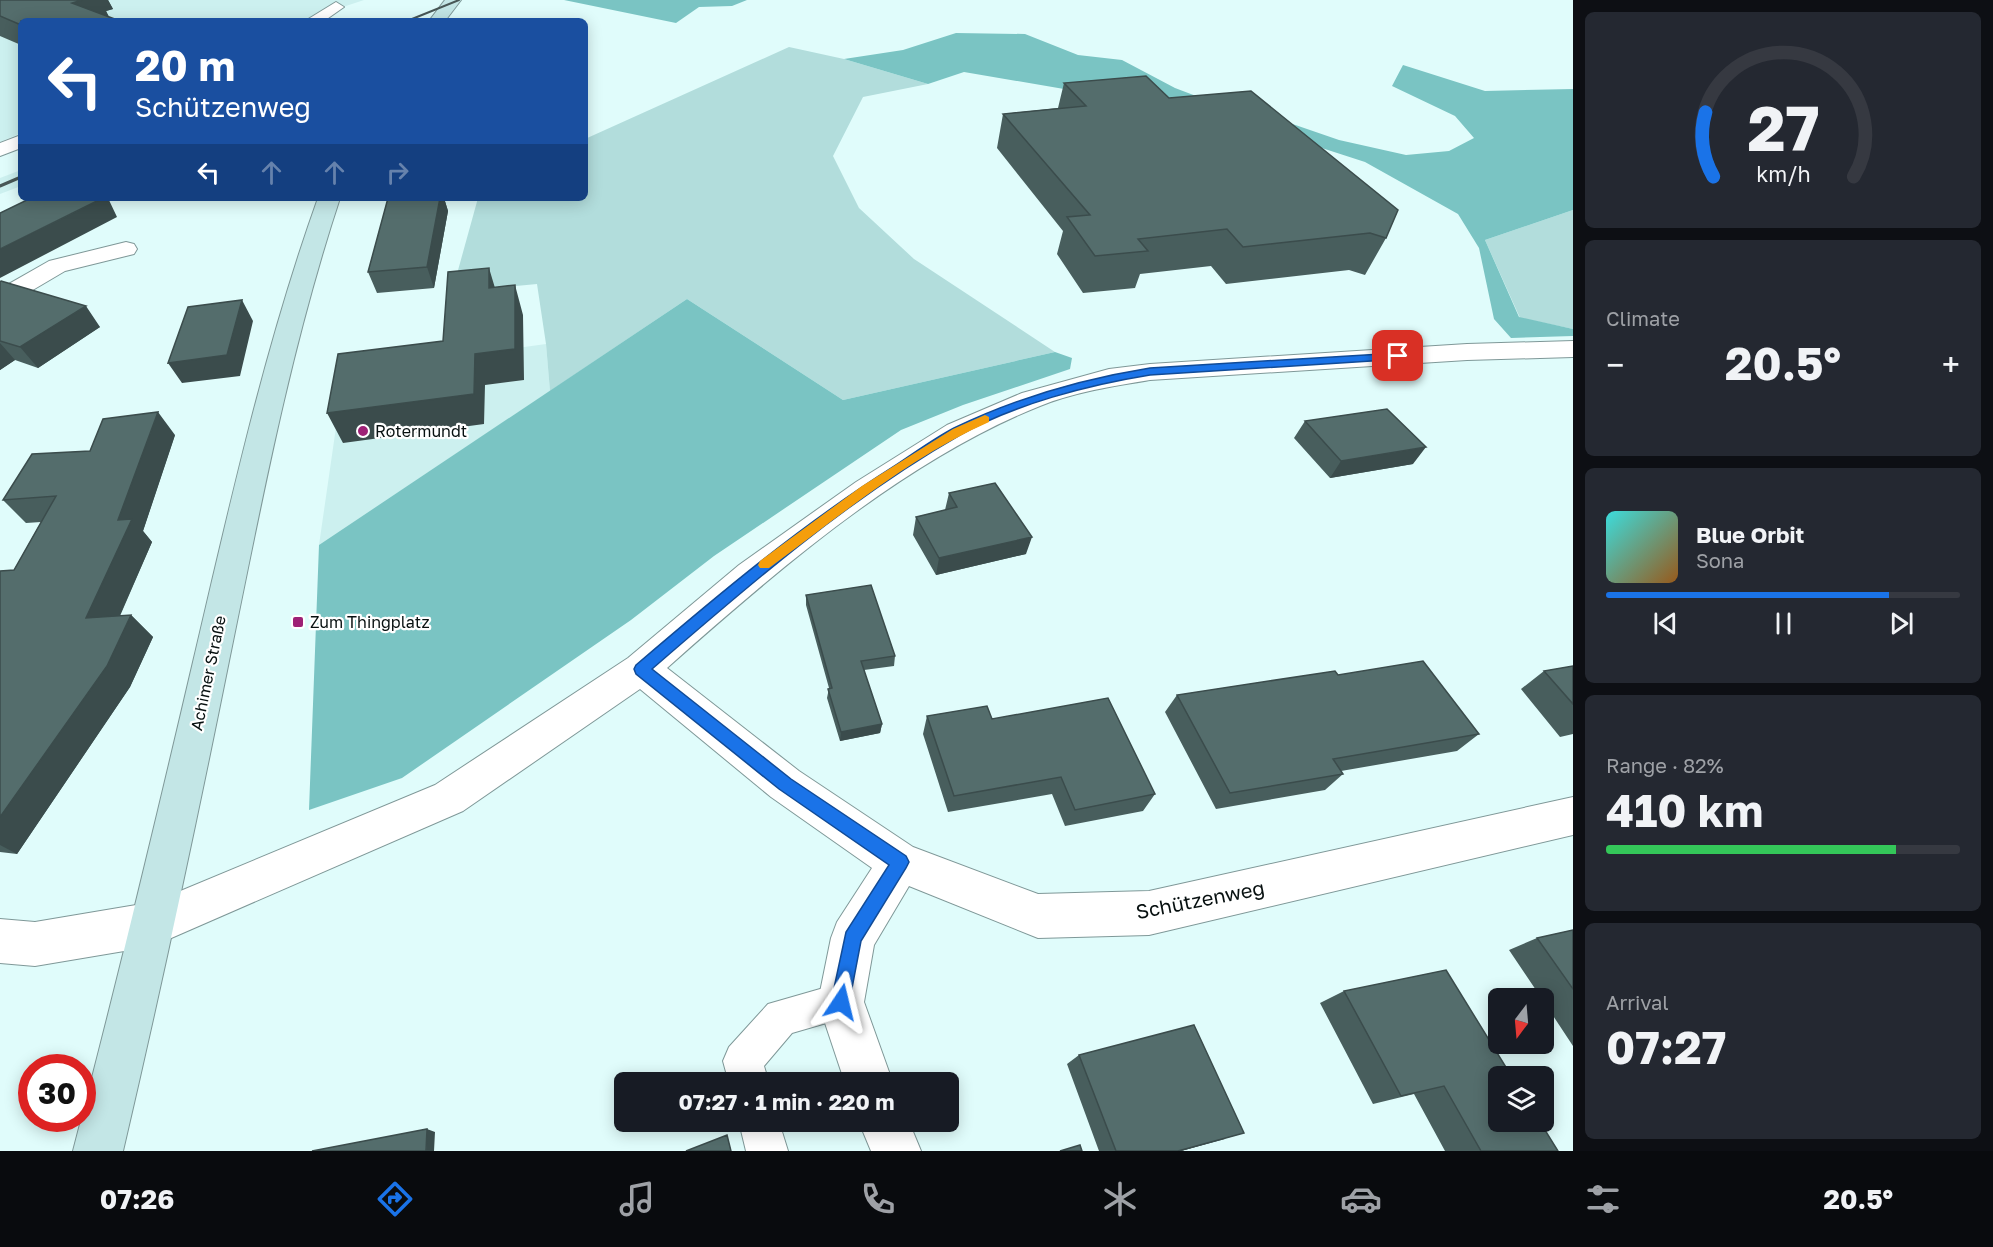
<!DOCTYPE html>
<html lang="en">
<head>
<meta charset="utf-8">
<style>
  body { margin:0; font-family:"Golos Text",sans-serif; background:#242831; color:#f1f3f6; height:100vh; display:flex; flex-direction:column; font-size:22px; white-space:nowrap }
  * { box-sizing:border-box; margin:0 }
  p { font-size:20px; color:#9ea1a6 }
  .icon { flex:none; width:33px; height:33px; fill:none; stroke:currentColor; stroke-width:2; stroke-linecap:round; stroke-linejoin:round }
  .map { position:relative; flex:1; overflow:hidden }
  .details { display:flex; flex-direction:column; gap:12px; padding:12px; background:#0d0f14; width:420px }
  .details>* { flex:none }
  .hud { position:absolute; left:18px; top:18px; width:570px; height:183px; border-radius:9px; box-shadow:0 3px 15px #0003; background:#1a4fa0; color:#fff; overflow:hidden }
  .needle { width:39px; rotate:196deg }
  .controls { position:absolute; left:1488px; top:988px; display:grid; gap:12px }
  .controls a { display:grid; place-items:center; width:66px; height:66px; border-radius:9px; background:#171b24; box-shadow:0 3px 15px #0003; font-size:30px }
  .speed { position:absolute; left:18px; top:1054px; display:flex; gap:12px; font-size:30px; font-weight:700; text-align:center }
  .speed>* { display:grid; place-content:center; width:78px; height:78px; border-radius:50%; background:#171b24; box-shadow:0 3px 15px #0003; line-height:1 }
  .speed .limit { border:9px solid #d22; background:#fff; color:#111 }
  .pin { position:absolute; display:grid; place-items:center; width:51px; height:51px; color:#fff; margin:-26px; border-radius:12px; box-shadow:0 3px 9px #0006 }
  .me { position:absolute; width:66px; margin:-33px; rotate:10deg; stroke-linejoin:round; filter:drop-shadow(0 0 4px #0008) }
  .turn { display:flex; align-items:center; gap:21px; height:126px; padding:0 18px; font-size:27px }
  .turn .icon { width:78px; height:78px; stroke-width:2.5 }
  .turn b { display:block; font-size:42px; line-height:51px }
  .lanes { display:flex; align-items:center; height:57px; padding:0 18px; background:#0003; justify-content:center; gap:30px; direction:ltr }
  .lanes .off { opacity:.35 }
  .big { font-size:45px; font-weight:700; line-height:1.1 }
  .details .widget { flex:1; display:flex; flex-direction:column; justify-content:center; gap:9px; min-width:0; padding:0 21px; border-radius:9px; background:#242831 }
  .details .dial { align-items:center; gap:0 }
  .dial svg { height:156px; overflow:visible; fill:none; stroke:#363941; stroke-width:7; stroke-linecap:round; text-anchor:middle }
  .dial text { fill:#f1f3f6; stroke:none }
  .song { display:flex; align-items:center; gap:18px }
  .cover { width:72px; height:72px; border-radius:9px; background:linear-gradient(135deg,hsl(180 70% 55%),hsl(30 70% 35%)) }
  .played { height:6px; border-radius:3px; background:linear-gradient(90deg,#1a73e8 80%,#363941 80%) }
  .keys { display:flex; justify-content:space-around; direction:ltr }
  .heat { display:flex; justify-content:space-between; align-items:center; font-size:33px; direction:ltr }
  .charge { height:9px; border-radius:4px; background:linear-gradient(90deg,#34c759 82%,#363941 0) }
  .trip { position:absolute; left:614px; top:1072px; width:345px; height:60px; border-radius:9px; background:#171b24; box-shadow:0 3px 15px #0003; font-weight:700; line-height:60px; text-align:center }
  .dock { display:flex; height:96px; justify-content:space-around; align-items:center; background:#090b0e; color:#9ea1a6 }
  .dock .icon { width:42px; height:42px }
  .dock .selected { color:#1a73e8 }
  .dock b { font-size:27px; color:#f1f3f6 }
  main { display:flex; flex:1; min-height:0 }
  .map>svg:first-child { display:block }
  .built { fill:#ccf0ef }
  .green { fill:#b2dddc }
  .forest { fill:#7ac4c3 }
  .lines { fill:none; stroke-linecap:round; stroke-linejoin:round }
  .lane-casing { stroke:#7f9898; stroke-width:2 }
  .street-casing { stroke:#7f9898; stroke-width:2 }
  .secondary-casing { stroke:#7f9898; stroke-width:2 }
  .lane { fill:#fff; fill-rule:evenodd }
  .street { fill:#fff; fill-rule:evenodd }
  .secondary { fill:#c3e6e6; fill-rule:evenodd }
  .rail-far1 { stroke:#485756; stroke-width:2 }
  .rail { stroke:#485756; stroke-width:3 }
  .wall { fill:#485e5d }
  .shaded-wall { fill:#3b4c4c }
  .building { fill:#546d6c; stroke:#3b4c4c; stroke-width:1.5 }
  .route { fill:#1a73e8; stroke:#114b97; stroke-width:1.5 }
  .slow { fill:#f59e0b }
  .poi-dot { fill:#9e2176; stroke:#fff; stroke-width:2 }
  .labels { text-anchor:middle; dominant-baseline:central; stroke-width:4.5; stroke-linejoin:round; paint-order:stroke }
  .poi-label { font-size:16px; fill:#071010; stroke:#fff; text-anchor:start }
  .street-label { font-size:16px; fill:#071010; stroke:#fff }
  .near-street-label { font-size:20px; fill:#071010; stroke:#fff }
</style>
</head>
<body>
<main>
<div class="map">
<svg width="1573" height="1151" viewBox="0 0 1573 1151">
  <rect width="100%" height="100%" fill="#e0fcfb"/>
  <path class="built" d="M39 0H364L301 21H21V133L0 142V8Z
    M21 170V186L0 194V178Z
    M546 344 550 391 319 545 344 372Z"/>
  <path class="green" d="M789 47 844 59 928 84 863 97 833 156 859 208 914 259 1055 352 843 400 687 299 550 391 546 344 537 284 452 292 478 198H585V139Z
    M1573 210V329L1520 318 1485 240Z"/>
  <path class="forest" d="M564 0H747L732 6 699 7 676 23Z
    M956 33 1025 34 1078 55 1122 60 1175 88 1233 110 1258 112 1339 140 1406 155 1449 151 1474 138 1455 116 1392 86 1403 65 1485 91 1573 89V210L1485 240 1519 317 1573 329V336L1511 338 1494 319 1479 248 1458 214 1365 162 1176 101 1064 89 964 72 928 84 844 59 903 50Z
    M687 299 843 400 1055 352 1072 358 1070 369 963 405 901 430 714 556 631 620 402 778 309 810 319 545Z"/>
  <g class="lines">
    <g class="lane-casing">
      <path id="lane" d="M841 983 854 989 860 1002 854 1015 792 1033 764 1066 769 1083H729L723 1061 729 1047 768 1004Z
        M739 1122H779L788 1151H746Z"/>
    </g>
    <g class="street-casing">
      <path id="street" d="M336 2 344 7 324 21H305Z
        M21 135V148L0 156V143Z
        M126 242 134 244 137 249 134 254 65 271 9 304 0 306V289L49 261Z
        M1573 341V357L1467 360 1150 380C1113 386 1074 392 1040 406 903 461 776 571 667 668L799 771 913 847 1038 894 1149 891 1573 797V835L1149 935 1038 938 909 886 874 945 864 1002 893 1083H845L818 1002 831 938 837 922 872 868 771 797 640 689 463 811 169 939 154 946 35 966 0 963V919L35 922 154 902 435 785 628 658 739 565 856 482 947 425 1022 393 1109 369 1150 364 1467 344Z
        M859 1122H909L921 1151H871Z"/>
    </g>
    <g class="secondary-casing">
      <path id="secondary" d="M445 0H461L445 21H429Z
        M318 198H340C290 349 261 505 229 661 196 825 161 988 123 1151H73C115 991 155 825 193 662 230 505 264 349 318 198Z"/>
    </g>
    <use href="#lane" class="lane"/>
    <use href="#street" class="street"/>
    <use href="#secondary" class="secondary"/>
    <path class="rail-far1" d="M407 21 459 0"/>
    <path class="rail" d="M0 186 21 177"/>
  </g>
  <path class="wall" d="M0 0H108L113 9 106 11 109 17 21 21V45L0 36Z
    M1064 83 1169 98 1386 238 1365 275 1349 270 1226 284 1211 266 1140 274 1135 288 1083 293 1057 254 1063 231 997 148 1003 114 1058 108Z
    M388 198H444L448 211 434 288 377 293 368 272Z
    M0 282 100 327 38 368 15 360 0 370Z
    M1305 421 1413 464 1330 478 1294 438Z
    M175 435 143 531 152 542 120 616 131 615 153 637 130 687 17 854 0 852V571L14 570 41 522 26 523 3 500 90 451Z
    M949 493 1026 554 936 575 913 535 916 517 945 510Z
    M806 595 895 656 894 666 864 670 882 724 880 733 840 741 827 698 829 688 806 605Z
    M1573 666V734L1560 737 1521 689 1544 671Z
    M1338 675 1479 734 1457 751 1341 771 1343 774 1325 790 1216 809 1165 712 1177 695Z
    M927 716 992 719 1155 794 1143 811 1065 826 1052 794 948 812 923 734Z
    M1573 930V1046L1544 1002V999H1542L1509 950 1537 938Z
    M1344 991 1558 1151H1445L1414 1094 1373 1104 1320 1003Z
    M1079 1055 1225 1139 1181 1151H1099L1067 1064Z"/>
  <path class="shaded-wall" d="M82 0H108L113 9 106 11 111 21 72 3Z
    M103 198H108L117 217 0 278V249Z
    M440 198H444L448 211 434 288 427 267Z
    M489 268 498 298 489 288Z
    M515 285 523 315 524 380 485 385 484 424 343 443 327 413 475 354Z
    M242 300 253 321 240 376 182 383 168 363Z
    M86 306 100 327 38 368 20 347Z
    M0 343 15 360 0 370Z
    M158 412 175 435 143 531 152 542 109 640 86 618 118 520Z
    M1426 447 1413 464 1330 478 1341 461Z
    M1032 537 1026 554 936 575 939 558Z
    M131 615 153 637 130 687 17 854 0 845V817Z
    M882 724 880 733 840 741 841 732Z
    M427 1129 435 1132 434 1151H426Z
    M1244 1133 1181 1151H1178Z"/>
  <path class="building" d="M0 0H82L72 3 120 21H21V25L0 16Z
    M1146 76 1169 98 1251 91 1398 210 1386 238 1370 233 1243 247 1227 229 1138 239 1148 251 1095 256 1067 217 1090 215 1003 114 1086 106 1064 83Z
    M31 198H103L0 249V213Z
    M388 198H440L427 267 368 272Z
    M489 268V288L515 285V349L475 354 474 394 327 413 338 354 443 341 448 272Z
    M1 281 86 306 20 347 0 341V282Z
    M242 300 227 355 168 363 188 307Z
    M1387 409 1426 447 1341 461 1305 421Z
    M158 412 118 520 132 519 86 618 131 615 107 666 0 817V571L14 570 56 496 3 500 32 454 90 451 103 419Z
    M995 483 1032 537 939 558 916 517 957 507 949 493Z
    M871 585 895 656 861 661 882 724 841 732 828 689 832 688 806 595Z
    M1423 661 1479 734 1333 759 1343 774 1230 793 1177 695 1335 671 1338 675Z
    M1573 666V704L1544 671Z
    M1108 698 1155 794 1075 810 1061 777 954 796 927 716 987 706 992 719Z
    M1573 930V989L1537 938Z
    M1446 970 1512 1077H1498V1122H1540L1558 1151H1481L1444 1086 1401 1096 1344 991Z
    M1194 1025 1244 1133 1178 1151H1116L1079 1055Z
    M427 1129 426 1151H312Z
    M727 1135 731 1151H686Z
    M1080 1145 1082 1151H1060Z"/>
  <path class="route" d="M1398 353 1403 356 1402 359 1150 375C1088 385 1015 404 960 435 848 499 749 585 652 669L791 779 906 856 909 862 906 868 861 941 848 1009 841 1012 834 1009 831 1002 846 932 889 865 779 789 636 674 634 669 636 665C719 594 801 525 893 467 913 454 933 439 954 428 1016 398 1082 379 1150 368Z"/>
  <path class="slow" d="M985 415 989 417V422C909 457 839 517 769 568H760L758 565 760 561 862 486 953 429Z"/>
  <g class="poi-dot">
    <circle cx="363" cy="431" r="6"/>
    <rect x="292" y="616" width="12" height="12" rx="3"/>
  </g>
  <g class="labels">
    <g class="poi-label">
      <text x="375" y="431">Rotermundt</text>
      <text x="310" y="622">Zum Thingplatz</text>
    </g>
    <g class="street-label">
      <text transform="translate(208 673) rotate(-78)">Achimer Straße</text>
    </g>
    <g class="near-street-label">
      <text transform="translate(1200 899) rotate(-11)">Schützenweg</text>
    </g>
  </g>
</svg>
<div class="controls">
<a><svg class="needle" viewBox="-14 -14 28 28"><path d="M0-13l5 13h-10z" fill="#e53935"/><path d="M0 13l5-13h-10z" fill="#9ea1a6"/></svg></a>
<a><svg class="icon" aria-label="layers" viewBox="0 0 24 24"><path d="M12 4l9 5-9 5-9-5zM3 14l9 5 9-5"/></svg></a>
</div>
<div class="speed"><div class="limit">30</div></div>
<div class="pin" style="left:1398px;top:356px;background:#d93025"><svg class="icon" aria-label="arrive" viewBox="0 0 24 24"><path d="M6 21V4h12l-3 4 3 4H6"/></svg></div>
<svg class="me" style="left:841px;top:1002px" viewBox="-20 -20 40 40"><path d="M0-17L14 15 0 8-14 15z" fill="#1a73e8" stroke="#fff" stroke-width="4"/></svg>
<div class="trip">07:27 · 1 min · 220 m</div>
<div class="hud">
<div class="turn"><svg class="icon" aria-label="left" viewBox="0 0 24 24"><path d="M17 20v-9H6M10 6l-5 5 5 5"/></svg><div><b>20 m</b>Schützenweg</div></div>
<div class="lanes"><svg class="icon" aria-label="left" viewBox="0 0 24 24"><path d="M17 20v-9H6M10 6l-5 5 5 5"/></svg><svg class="icon off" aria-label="ahead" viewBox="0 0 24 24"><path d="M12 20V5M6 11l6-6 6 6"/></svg><svg class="icon off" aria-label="ahead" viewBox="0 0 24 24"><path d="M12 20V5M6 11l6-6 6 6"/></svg><svg class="icon off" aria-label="right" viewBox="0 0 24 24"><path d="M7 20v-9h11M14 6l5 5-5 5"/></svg></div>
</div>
</div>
<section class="details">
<div class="widget dial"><svg viewBox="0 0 100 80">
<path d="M14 69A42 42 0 1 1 86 69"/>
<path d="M14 69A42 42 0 0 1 10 36" stroke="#1a73e8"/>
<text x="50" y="56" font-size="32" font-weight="700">27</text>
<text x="50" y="72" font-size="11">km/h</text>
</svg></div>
<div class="widget"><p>Climate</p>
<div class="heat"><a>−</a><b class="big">20.5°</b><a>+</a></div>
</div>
<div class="widget">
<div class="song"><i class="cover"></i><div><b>Blue Orbit</b><p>Sona</p></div></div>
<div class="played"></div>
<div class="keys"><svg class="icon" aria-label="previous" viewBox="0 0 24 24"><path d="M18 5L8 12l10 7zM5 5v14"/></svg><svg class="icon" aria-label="pause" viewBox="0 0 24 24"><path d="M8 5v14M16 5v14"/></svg><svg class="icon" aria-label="next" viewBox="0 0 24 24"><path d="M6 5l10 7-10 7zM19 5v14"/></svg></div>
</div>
<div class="widget"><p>Range · 82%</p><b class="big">410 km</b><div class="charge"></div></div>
<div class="widget"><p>Arrival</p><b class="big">07:27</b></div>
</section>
</main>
<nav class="dock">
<b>07:26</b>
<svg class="icon selected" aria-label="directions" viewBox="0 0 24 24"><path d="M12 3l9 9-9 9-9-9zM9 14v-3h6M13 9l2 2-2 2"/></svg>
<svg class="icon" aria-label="music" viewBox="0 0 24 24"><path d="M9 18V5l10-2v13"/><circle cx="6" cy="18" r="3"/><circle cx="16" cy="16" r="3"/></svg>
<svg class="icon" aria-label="phone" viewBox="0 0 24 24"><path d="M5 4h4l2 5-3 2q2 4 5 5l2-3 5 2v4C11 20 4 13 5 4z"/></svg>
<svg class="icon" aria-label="climate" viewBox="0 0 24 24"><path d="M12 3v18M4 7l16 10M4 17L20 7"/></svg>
<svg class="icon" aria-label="car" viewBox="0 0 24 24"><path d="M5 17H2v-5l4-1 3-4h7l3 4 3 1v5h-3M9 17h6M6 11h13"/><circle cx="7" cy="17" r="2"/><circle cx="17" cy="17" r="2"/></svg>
<svg class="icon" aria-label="filters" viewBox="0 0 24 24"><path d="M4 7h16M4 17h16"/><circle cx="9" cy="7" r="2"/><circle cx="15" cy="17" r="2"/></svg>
<b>20.5°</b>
</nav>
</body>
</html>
